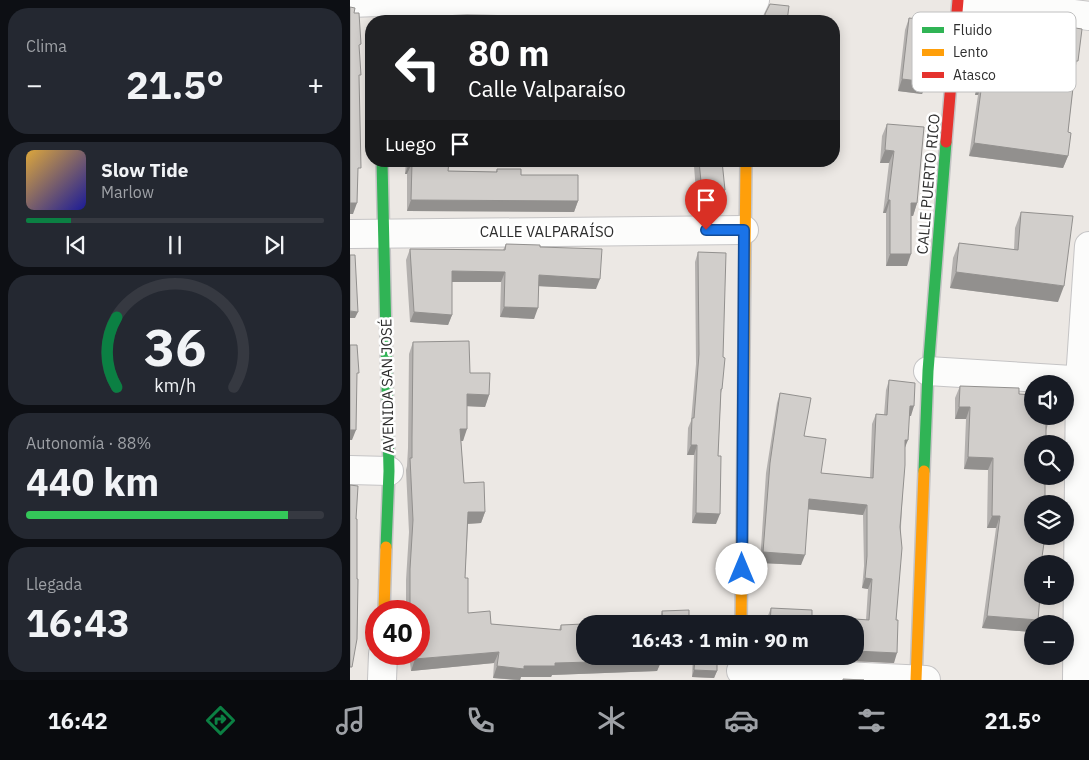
<!DOCTYPE html>
<html lang="es">
<head>
<meta charset="utf-8">
<style>
  body { margin:0; font-family:"IBM Plex Sans",sans-serif; background:#242831; color:#f1f3f6; height:100vh; display:flex; flex-direction:column; font-size:19px; white-space:nowrap }
  * { box-sizing:border-box; margin:0 }
  p { font-size:16px; color:#9ea1a6 }
  .icon { flex:none; width:28px; height:28px; fill:none; stroke:currentColor; stroke-width:2; stroke-linecap:round; stroke-linejoin:round }
  .map { position:relative; flex:1; overflow:hidden }
  .panel { display:flex; flex-direction:column; gap:8px; padding:8px; background:#0d0f14; width:350px }
  .panel>* { flex:none }
  .top-card { position:absolute; left:15px; top:15px; width:475px; height:152px; border-radius:20px; box-shadow:0 2px 12px #0003; background:#202124; color:#fff; overflow:hidden }
  .buttons { position:absolute; left:674px; top:375px; display:grid; gap:10px }
  .buttons a { display:grid; place-items:center; width:50px; height:50px; border-radius:50%; background:#171b24; box-shadow:0 2px 12px #0003; font-size:25px }
  .speed { position:absolute; left:15px; top:600px; display:flex; gap:10px; font-size:25px; font-weight:700; text-align:center }
  .speed>* { display:grid; place-content:center; width:65px; height:65px; border-radius:50%; background:#171b24; box-shadow:0 2px 12px #0003; line-height:1 }
  .speed .limit { border:8px solid #d22; background:#fff; color:#111 }
  .pin { position:absolute; display:grid; place-items:center; width:42px; height:42px; color:#fff; margin:-51px -21px; border-radius:50% 50% 50% 0; rotate:-45deg; box-shadow:0 0 5px #0007 }
  .pin .icon { rotate:45deg }
  .me { position:absolute; width:55px; margin:-28px; rotate:0deg; stroke-linejoin:round; filter:drop-shadow(0 0 4px #0008) }
  .turn { display:flex; align-items:center; gap:18px; height:105px; padding:0 20px; font-size:22px }
  .turn .icon { width:65px; height:65px; stroke-width:2.5 }
  .turn b { display:block; font-size:35px; line-height:42px }
  .then { display:flex; align-items:center; height:48px; padding:0 20px; background:#0003; gap:10px; font-size:19px }
  .big { font-size:38px; font-weight:700; line-height:1.1 }
  .panel .tile { flex:1; display:flex; flex-direction:column; justify-content:center; gap:8px; min-width:0; padding:0 18px; border-radius:20px; background:#242831 }
  .panel .dial { align-items:center; gap:0 }
  .dial svg { height:130px; overflow:visible; fill:none; stroke:#363941; stroke-width:7; stroke-linecap:round; text-anchor:middle }
  .dial text { fill:#f1f3f6; stroke:none }
  .song { display:flex; align-items:center; gap:15px }
  .cover { width:60px; height:60px; border-radius:8px; background:linear-gradient(135deg,hsl(40 70% 55%),hsl(240 70% 35%)) }
  .played { height:5px; border-radius:2px; background:linear-gradient(90deg,#0b8043 15%,#363941 15%) }
  .keys { display:flex; justify-content:space-around; direction:ltr }
  .heat { display:flex; justify-content:space-between; align-items:center; font-size:28px; direction:ltr }
  .charge { height:8px; border-radius:4px; background:linear-gradient(90deg,#34c759 88%,#363941 0) }
  .trip { position:absolute; left:226px; top:615px; width:288px; height:50px; border-radius:20px; background:#171b24; box-shadow:0 2px 12px #0003; font-weight:700; line-height:50px; text-align:center }
  .tab-bar { display:flex; height:80px; justify-content:space-around; align-items:center; background:#090b0e; color:#9ea1a6 }
  .tab-bar .icon { width:35px; height:35px }
  .tab-bar .selected { color:#0b8043 }
  .tab-bar b { font-size:22px; color:#f1f3f6 }
  main { display:flex; flex:1; min-height:0 }
  .map>svg:first-child { display:block }
  .lines { fill:none; stroke-linecap:round; stroke-linejoin:round }
  .street-casing { stroke:#c5c4c5; stroke-width:30 }
  .fast-casing { stroke:#c5c4c5; stroke-width:14 }
  .slow-casing { stroke:#c5c4c5; stroke-width:14 }
  .jam-casing { stroke:#c5c4c5; stroke-width:14 }
  .street { stroke:#fcfcfb; stroke-width:28 }
  .fast { stroke:#30b455; stroke-width:11 }
  .slow { stroke:#ff9f0a; stroke-width:11 }
  .jam { stroke:#e5322d; stroke-width:11 }
  .wall { fill:#b4b1af }
  .shaded-wall { fill:#92908e }
  .building { fill:#d1cecb; stroke:#92908e }
  .route-casing { stroke:#114b97; stroke-width:12 }
  .route { stroke:#1a73e8; stroke-width:9 }
  .labels { text-anchor:middle; dominant-baseline:central; stroke-width:5; stroke-linejoin:round; paint-order:stroke }
  .street-label { font-size:15px; fill:#2e2e2e; stroke:#fff }
  .key { fill:#fff; stroke:#c0c0c0; stroke-width:1 }
  .key-label { font-size:14px; fill:#2e2e2e }
</style>
</head>
<body>
<main>
<section class="panel">
<div class="tile"><p>Clima</p>
<div class="heat"><a>−</a><b class="big">21.5°</b><a>+</a></div>
</div>
<div class="tile">
<div class="song"><i class="cover"></i><div><b>Slow Tide</b><p>Marlow</p></div></div>
<div class="played"></div>
<div class="keys"><svg class="icon" aria-label="previous" viewBox="0 0 24 24"><path d="M18 5L8 12l10 7zM5 5v14"/></svg><svg class="icon" aria-label="pause" viewBox="0 0 24 24"><path d="M8 5v14M16 5v14"/></svg><svg class="icon" aria-label="next" viewBox="0 0 24 24"><path d="M6 5l10 7-10 7zM19 5v14"/></svg></div>
</div>
<div class="tile dial"><svg viewBox="0 0 100 80">
<path d="M14 69A42 42 0 1 1 86 69"/>
<path d="M14 69A42 42 0 0 1 14 26" stroke="#0b8043"/>
<text x="50" y="56" font-size="32" font-weight="700">36</text>
<text x="50" y="72" font-size="11">km/h</text>
</svg></div>
<div class="tile"><p>Autonomía · 88%</p><b class="big">440 km</b><div class="charge"></div></div>
<div class="tile"><p>Llegada</p><b class="big">16:43</b></div>
</section>
<div class="map">
<svg width="739" height="680" viewBox="0 0 739 680">
  <rect width="100%" height="100%" fill="#ece8e4"/>
  <g class="lines">
    <g class="street-casing">
      <path id="street" d="M620 0 739 16
        M0 3 28 2 399 13 405 0
        M0 234 394 230
        M578 371 739 381
        M0 470 39 471
        M391 671 576 680
        M32 680 33 654
        M727 680 730 380 739 246"/>
    </g>
    <g class="fast-casing">
      <path id="fast" d="M32 161 39 471 36 547
        M574 471 578 371 596 142"/>
    </g>
    <g class="slow-casing">
      <path id="slow" d="M34 611 36 547
        M391 624 396 161
        M566 680 574 471"/>
    </g>
    <g class="jam-casing">
      <path id="jam" d="M596 142 608 0"/>
    </g>
    <use href="#street" class="street"/>
    <use href="#fast" class="fast"/>
    <use href="#slow" class="slow"/>
    <use href="#jam" class="jam"/>
  </g>
  <path class="wall" d="M559 18 577 82 572 94 548 91 555 30Z
    M687 22 725 69 718 132V156L713 168 619 156 628 95H625L629 63 634 50 679 56 683 34Z
    M537 124 567 203 563 216H561L557 266H536V213H533L539 163H530L532 136Z
    M56 161H99L98 171 146 172 147 169 171 175 228 201 224 212 57 211V174H55Z
    M345 161H372L370 203 347 205 344 166Z
    M671 212 708 302 600 288 603 258 609 243 664 250 665 228Z
    M156 244 190 247 246 289 189 286 184 319 150 317 151 282H102V315L98 325 60 322 56 260 60 249 153 250Z
    M348 252 372 389 371 393 368 456 366 524 342 523 344 455H337L338 428 341 421 346 364 345 262Z
    M63 342 120 373 139 395 135 407 117 406 113 441H111L114 483 135 512 131 523 118 524 115 578 118 613 141 624 209 630 211 625 235 656 312 657 307 671 202 675 201 677H171L170 680H164L143 678 144 663 61 671 59 654H69V611H56V580L59 532 56 470 57 466 58 448 59 354Z
    M539 380 561 416H559L555 448 544 663 416 657 505 656V624H417V618L421 608 462 616 516 620 518 589 512 588 514 566 513 515 458 509 451 565 410 563 416 473 427 403 430 393 454 436 471 473 520 478 522 424 526 414 534 415 536 390Z
    M610 386 669 394 698 424 696 431 682 632 632 628 646 528H637L638 470 614 469 616 419H605V398Z
    M312 611 339 624H308Z
    M343 656H367V671L364 678 342 677Z"/>
  <path class="shaded-wall" d="M552 79 577 82 572 94 548 91Z
    M629 83H632L628 95H625Z
    M624 143 718 156 713 168 619 156Z
    M535 150 544 151 539 163H530Z
    M59 163H62L57 174H55Z
    M375 190 370 203 347 205 352 192Z
    M61 200 228 201 224 212 57 211Z
    M538 200H540L536 213H533Z
    M0 203H7L3 214H0Z
    M561 203H567L563 216 557 215Z
    M540 254H561L557 266H536Z
    M102 271 155 272 151 282H98Z
    M606 272 714 286 708 302 600 288Z
    M189 275 250 279 246 289 186 286Z
    M154 307 188 308 184 319 150 317Z
    M0 311 8 312 5 318H0Z
    M64 312 102 315 98 325 60 322Z
    M117 394 139 395 135 407 113 406Z
    M560 406H564L561 416H556Z
    M609 407H620L616 419H605Z
    M110 429H117L113 441H105Z
    M0 430H6L2 440H0Z
    M555 440H558L554 450Z
    M341 445H347L344 455H337Z
    M618 457 643 458 638 470 614 469Z
    M459 499 517 505 513 515 455 509Z
    M118 512H135L131 523 114 524Z
    M346 513 370 514 366 524 342 523Z
    M642 516H650L646 528H637Z
    M413 552 455 555 451 565 410 563Z
    M515 578 522 579 518 589 512 588Z
    M637 616 688 620 687 624H682V632L632 628Z
    M505 651 547 653 544 663 416 657 505 656Z
    M149 652 144 663 61 671 65 659Z
    M312 660 307 671 202 675 201 677H171L170 680 143 678 147 666H174L205 663Z
    M344 670 367 671 364 678 342 677Z"/>
  <path class="building" d="M420 4 439 6 437 21H415V14Z
    M0 7 5 8 4 13H9L11 44 9 45 11 75H9L11 168H8L7 203H0Z
    M117 15 238 17V21H59V17Z
    M559 18 584 21 577 82 552 79Z
    M284 19 318 21H284Z
    M687 22 732 29 728 61H726L718 132 721 133 718 156 624 143 632 83H629L634 50 682 56Z
    M537 124 574 127 567 203H561V254H540V200H538L544 151 535 150Z
    M59 161H99L98 171 147 172V169H171V175H228V201L61 200 62 163H59Z
    M349 161H372L375 190 352 192Z
    M671 212 723 216 714 286 606 272 609 243 668 250Z
    M156 244 190 245V247L252 249 250 279 189 275 188 308 154 307 155 272 102 271V315L64 312 60 249 155 250Z
    M348 252 376 253 373 357 375 358 372 389H371L368 456H371L370 514 346 513 347 445H341L342 418H344L349 354Z
    M0 255H5L8 312 0 311Z
    M119 341 120 373H140L139 395 117 394V429H110L114 483 134 482 135 512H118L115 578H118V613L140 611 141 624 211 630V625L234 624V629H235V656H312V660L205 663V666H174V669L147 666 149 652 65 659V654H69V611H60V569L63 520 60 458H62V437L63 342Z
    M0 345H7L9 373H7L6 430H0Z
    M539 380 565 383 564 406H560L558 440H555V465L550 527 552 548 546 620H548L547 653 505 651V624H420L421 608 462 610V616L519 620 522 579 515 578 517 556V505L459 499 455 555 413 552 420 463 430 393 461 398 454 436 476 439 471 473 523 478 526 414 537 415Z
    M610 386 669 388V394L682 395V416H699L698 424H696V444H682V476H695V504H682V536H695L691 564H682V596H690L688 620 637 616 650 516H642L643 458 618 457 620 407H609Z
    M0 485 8 486 6 519H7V579H8L7 639 2 667H0Z
    M339 610V624H313L312 611Z
    M345 656H367V671L344 670Z
    M493 679 514 680H493Z"/>
  <g class="lines">
    <g class="route-casing">
      <path id="route" d="M356 230H394L392 569"/>
    </g>
    <use href="#route" class="route"/>
  </g>
  <g class="labels">
    <g class="street-label">
      <text transform="translate(578 184) rotate(-85)">CALLE PUERTO RICO</text>
      <text x="197" y="231">CALLE VALPARAÍSO</text>
      <text transform="translate(37 386) rotate(-91)">AVENIDA SAN JOSÉ</text>
    </g>
  </g>
  <rect x="562" y="12" width="164" height="80" rx="8" class="key"/>
  <rect x="572" y="27" width="22" height="6" fill="#30b455"/>
  <rect x="572" y="49" width="22" height="7" fill="#ff9f0a"/>
  <rect x="572" y="72" width="22" height="6" fill="#e5322d"/>
  <g class="key-label">
    <text x="603" y="35">Fluido</text>
    <text x="603" y="57">Lento</text>
    <text x="603" y="80">Atasco</text>
  </g>
</svg>
<div class="buttons">
<a><svg class="icon" aria-label="sound" viewBox="0 0 24 24"><path d="M4 9h4l5-4v14l-5-4H4zM17 9q2 3 0 6"/></svg></a>
<a><svg class="icon" aria-label="search" viewBox="0 0 24 24"><circle cx="10" cy="10" r="6"/><path d="M15 15l6 6"/></svg></a>
<a><svg class="icon" aria-label="layers" viewBox="0 0 24 24"><path d="M12 4l9 5-9 5-9-5zM3 14l9 5 9-5"/></svg></a>
<a>+</a>
<a>−</a>
</div>
<div class="speed"><div class="limit">40</div></div>
<div class="pin" style="left:356px;top:230px;background:#d93025"><svg class="icon" aria-label="arrive" viewBox="0 0 24 24"><path d="M6 21V4h12l-3 4 3 4H6"/></svg></div>
<svg class="me" style="left:392px;top:569px" viewBox="-20 -20 40 40"><circle r="19" fill="#fff"/><path d="M0-13L10 11 0 6-10 11z" fill="#1a73e8"/></svg>
<div class="trip">16:43 · 1 min · 90 m</div>
<div class="top-card">
<div class="turn"><svg class="icon" aria-label="left" viewBox="0 0 24 24"><path d="M17 20v-9H6M10 6l-5 5 5 5"/></svg><div><b>80 m</b>Calle Valparaíso</div></div>
<div class="then">Luego<svg class="icon" aria-label="arrive" viewBox="0 0 24 24"><path d="M6 21V4h12l-3 4 3 4H6"/></svg></div>
</div>
</div>
</main>
<nav class="tab-bar">
<b>16:42</b>
<svg class="icon selected" aria-label="directions" viewBox="0 0 24 24"><path d="M12 3l9 9-9 9-9-9zM9 14v-3h6M13 9l2 2-2 2"/></svg>
<svg class="icon" aria-label="music" viewBox="0 0 24 24"><path d="M9 18V5l10-2v13"/><circle cx="6" cy="18" r="3"/><circle cx="16" cy="16" r="3"/></svg>
<svg class="icon" aria-label="phone" viewBox="0 0 24 24"><path d="M5 4h4l2 5-3 2q2 4 5 5l2-3 5 2v4C11 20 4 13 5 4z"/></svg>
<svg class="icon" aria-label="climate" viewBox="0 0 24 24"><path d="M12 3v18M4 7l16 10M4 17L20 7"/></svg>
<svg class="icon" aria-label="car" viewBox="0 0 24 24"><path d="M5 17H2v-5l4-1 3-4h7l3 4 3 1v5h-3M9 17h6M6 11h13"/><circle cx="7" cy="17" r="2"/><circle cx="17" cy="17" r="2"/></svg>
<svg class="icon" aria-label="filters" viewBox="0 0 24 24"><path d="M4 7h16M4 17h16"/><circle cx="9" cy="7" r="2"/><circle cx="15" cy="17" r="2"/></svg>
<b>21.5°</b>
</nav>
</body>
</html>
